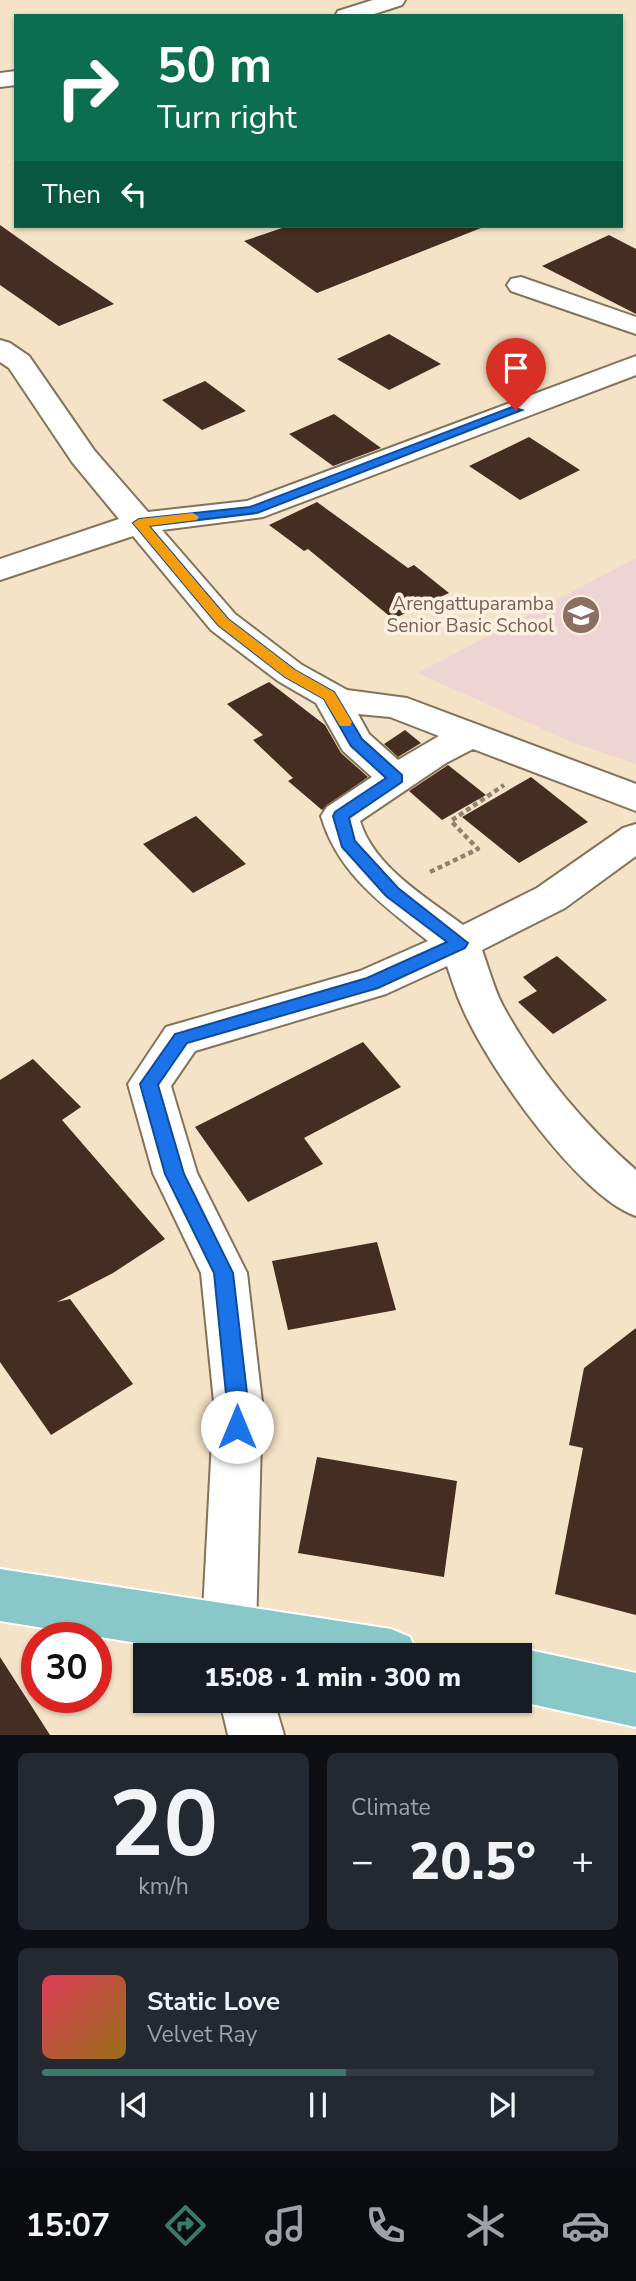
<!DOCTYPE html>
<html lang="en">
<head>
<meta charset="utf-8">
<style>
  body { margin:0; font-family:"Nunito Sans",sans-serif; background:#242831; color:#f1f3f6; height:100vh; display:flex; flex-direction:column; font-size:26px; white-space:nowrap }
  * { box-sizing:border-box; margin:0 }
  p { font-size:23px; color:#9ea1a6 }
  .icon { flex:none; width:38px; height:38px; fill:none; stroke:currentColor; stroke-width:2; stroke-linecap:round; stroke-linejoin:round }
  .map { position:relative; height:1735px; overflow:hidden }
  .sheet { display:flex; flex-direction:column; gap:18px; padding:18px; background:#0d0f14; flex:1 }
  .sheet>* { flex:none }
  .banner { position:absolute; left:14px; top:14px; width:609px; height:214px; border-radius:0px; box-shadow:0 2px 5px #0004; background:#0b6e4f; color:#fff; overflow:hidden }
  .speed { position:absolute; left:21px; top:1622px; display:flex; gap:14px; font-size:35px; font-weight:700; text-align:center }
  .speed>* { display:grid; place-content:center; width:91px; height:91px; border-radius:50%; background:#171b24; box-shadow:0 2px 5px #0004; line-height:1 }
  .speed .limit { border:10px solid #d22; background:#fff; color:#111 }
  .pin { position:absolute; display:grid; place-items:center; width:60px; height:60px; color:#fff; margin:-72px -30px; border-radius:50% 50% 50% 0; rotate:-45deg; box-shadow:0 0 7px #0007 }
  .pin .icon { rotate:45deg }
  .me { position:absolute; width:77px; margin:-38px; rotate:0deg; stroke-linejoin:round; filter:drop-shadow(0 0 5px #0008) }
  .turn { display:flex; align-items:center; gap:24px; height:147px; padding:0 28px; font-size:32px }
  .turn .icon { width:91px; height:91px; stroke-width:2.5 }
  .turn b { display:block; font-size:49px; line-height:60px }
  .then { display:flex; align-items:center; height:66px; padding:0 28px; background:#0003; gap:14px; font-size:26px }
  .big { font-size:52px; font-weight:800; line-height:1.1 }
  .sheet .tile { flex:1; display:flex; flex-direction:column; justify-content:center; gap:10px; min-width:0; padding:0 24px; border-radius:10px; background:#242831 }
  .sheet .dial { align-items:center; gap:0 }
  .dial b { font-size:91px; line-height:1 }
  .song { display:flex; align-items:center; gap:21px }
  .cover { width:84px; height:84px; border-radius:10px; background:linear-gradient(135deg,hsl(350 70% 55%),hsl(40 70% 35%)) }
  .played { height:7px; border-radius:4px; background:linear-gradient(90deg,#397a69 55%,#363941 55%) }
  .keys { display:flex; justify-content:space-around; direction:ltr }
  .heat { display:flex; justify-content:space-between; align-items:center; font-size:38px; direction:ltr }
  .sheet .tiles { flex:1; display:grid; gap:18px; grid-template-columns:1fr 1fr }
  .tile:last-child { grid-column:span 2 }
  .trip { position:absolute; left:133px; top:1643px; width:399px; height:70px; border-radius:0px; background:#171b24; box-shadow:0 2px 5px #0004; font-weight:800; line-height:70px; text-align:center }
  .tab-bar { display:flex; height:112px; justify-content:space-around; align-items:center; background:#090b0e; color:#9ea1a6 }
  .tab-bar .icon { width:49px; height:49px }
  .tab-bar .selected { color:#397a69 }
  .tab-bar b { font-size:32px; color:#f1f3f6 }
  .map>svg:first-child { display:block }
  .education { fill:#efd4d4 }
  .building { fill:#452e21 }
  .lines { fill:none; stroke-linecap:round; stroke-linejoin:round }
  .minor-casing { stroke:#83735a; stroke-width:4 }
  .major-casing { stroke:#fff; stroke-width:4 }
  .path { stroke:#8f8370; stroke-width:4.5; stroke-dasharray:5 3.5; stroke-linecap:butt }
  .minor { fill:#fff; fill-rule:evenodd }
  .major { fill:#89c8c8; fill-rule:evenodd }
  .route { fill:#1a73e8; stroke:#114b97; stroke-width:2 }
  .slow { fill:#f59e0b }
  .labels { text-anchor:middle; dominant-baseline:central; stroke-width:7; stroke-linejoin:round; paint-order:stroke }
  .education-label { font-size:19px; fill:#785e54; stroke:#fcf1e1; text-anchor:end }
</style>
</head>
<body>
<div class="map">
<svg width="636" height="1735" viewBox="0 0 636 1735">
  <rect width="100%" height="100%" fill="#f5e3c8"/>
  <path class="education" d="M636 558V764L569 741 418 673Z"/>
  <path class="building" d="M0 225 55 264 114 304 59 326 0 285Z
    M288 226H480L481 228 317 293 244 241Z
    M609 235 636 249V314L542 266Z
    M389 334 441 364 389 390 337 359Z
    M205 381 246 411 202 430 162 400Z
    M334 414 381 448 333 466 289 434Z
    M529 437 580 470 520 500 469 466Z
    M317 502 408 568 414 565 449 593 393 619 308 549 304 551 269 525Z
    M269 682 325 725 341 753 368 777 322 810 288 781 293 778 253 740 263 735 227 704Z
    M405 730 421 743 398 757 384 744Z
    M448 765 486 795 442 820 409 791Z
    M531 777 588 822 519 863 462 817Z
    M196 816 246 864 193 893 143 844Z
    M557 956 607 1000 553 1034 518 1002 537 991 523 977Z
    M363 1042 401 1087 304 1138 323 1164 248 1202 195 1127Z
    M33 1059 81 1107 62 1120 165 1239 113 1273 57 1302 70 1299 133 1384 51 1435 0 1362V1080Z
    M377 1242 396 1310 288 1330 272 1261Z
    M636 1328V1615L555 1594 583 1448 569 1445 584 1368Z
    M317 1457 457 1481 444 1577 298 1553Z
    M0 1657 50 1735H0Z"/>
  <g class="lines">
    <g class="minor-casing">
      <path id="minor" d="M373 0H405L402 5 368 16H335L338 11Z
        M16 71V85L0 87V73Z
        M521 277 636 317V334L511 291 507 285 511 279Z
        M0 340 10 343 29 356 94 450 148 512 247 501 636 356V375L263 517 162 530 235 614 302 665 347 690 407 698 636 784V811L473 749 446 763 360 821C374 867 426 897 463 925L537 888 623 828 636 824V856L565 908 482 950C489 969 494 989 503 1006 537 1068 583 1124 636 1170V1216C578 1196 486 1064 462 1007 456 994 452 980 447 966L386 994 195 1051 171 1086 197 1173 247 1273 262 1402 256 1631 262 1656H208L202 1631 214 1402 201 1273 153 1173 128 1084 166 1027 360 971 428 941C383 905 338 874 321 816L327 807 372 777 343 751 316 703 278 681 211 630 133 536 0 580V559L119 519 72 462 9 368 0 362ZM358 714 390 717 439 736 398 760 369 734Z
        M220 1701H274L284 1735H228Z"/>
    </g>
    <g class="major-casing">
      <path id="major" d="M0 1569 391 1629 410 1637 418 1656H218L0 1621Z
        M520 1648 636 1673V1727L517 1701H520V1656H502Z"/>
    </g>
    <path class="path" d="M430 872 478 849 451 821 504 785"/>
    <use href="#minor" class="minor"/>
    <use href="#major" class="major"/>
  </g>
  <path class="route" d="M512 407 522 410 257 513 149 526 228 619 295 670 334 692 362 739 402 775V782L349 818 355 841 398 888 468 943 465 948 378 988 187 1043 158 1085 184 1174 233 1273 248 1402 245 1434 237 1437 230 1434 214 1273 165 1174 140 1084 175 1034 367 978 447 942 386 896 342 847 333 816 335 812 386 778 351 746 324 699 285 677 218 625 133 523 139 519 250 507Z"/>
  <path class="slow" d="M193 513 199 517 197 520 149 526 228 619 295 670 334 692 352 722 350 726H340L324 699 285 677 218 625 133 523 139 519Z"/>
  <defs>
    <g id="school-disc" transform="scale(2.0125)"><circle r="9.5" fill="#8d6e63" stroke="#fcf1e1"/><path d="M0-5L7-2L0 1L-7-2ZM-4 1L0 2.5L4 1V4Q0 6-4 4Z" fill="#fff"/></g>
  </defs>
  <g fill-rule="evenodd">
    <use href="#school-disc" x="581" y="615"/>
  </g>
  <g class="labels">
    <g class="education-label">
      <text x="554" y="604">Arengattuparamba<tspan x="554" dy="22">Senior Basic School</tspan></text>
    </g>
  </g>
</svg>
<div class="speed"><div class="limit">30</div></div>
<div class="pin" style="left:516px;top:410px;background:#d93025"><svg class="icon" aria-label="arrive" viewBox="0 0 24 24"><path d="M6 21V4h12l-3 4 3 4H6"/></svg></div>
<svg class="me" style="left:237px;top:1427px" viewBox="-20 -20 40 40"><circle r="19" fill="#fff"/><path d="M0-13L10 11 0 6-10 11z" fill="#1a73e8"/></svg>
<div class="trip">15:08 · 1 min · 300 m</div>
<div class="banner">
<div class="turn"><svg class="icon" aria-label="right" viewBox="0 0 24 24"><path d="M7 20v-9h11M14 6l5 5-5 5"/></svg><div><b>50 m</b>Turn right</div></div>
<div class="then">Then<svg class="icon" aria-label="left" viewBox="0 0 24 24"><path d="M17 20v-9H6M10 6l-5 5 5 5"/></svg></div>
</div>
</div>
<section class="sheet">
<div class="tiles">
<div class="tile dial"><b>20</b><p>km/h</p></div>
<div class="tile"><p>Climate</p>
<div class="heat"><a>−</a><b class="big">20.5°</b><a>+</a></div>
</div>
<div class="tile">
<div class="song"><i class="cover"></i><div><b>Static Love</b><p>Velvet Ray</p></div></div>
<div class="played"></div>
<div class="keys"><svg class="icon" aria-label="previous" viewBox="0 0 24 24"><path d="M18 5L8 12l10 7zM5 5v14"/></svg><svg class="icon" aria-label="pause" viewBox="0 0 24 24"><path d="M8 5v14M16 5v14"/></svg><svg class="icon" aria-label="next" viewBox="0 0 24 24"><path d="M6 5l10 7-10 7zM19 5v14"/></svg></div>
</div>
</div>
</section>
<nav class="tab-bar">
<b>15:07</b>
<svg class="icon selected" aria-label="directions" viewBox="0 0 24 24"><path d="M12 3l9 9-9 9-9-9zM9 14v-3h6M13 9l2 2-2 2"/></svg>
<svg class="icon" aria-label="music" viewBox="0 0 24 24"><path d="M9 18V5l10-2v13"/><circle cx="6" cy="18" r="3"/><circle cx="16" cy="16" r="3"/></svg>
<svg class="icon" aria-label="phone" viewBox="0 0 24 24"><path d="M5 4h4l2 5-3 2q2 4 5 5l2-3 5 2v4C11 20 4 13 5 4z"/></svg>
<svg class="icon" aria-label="climate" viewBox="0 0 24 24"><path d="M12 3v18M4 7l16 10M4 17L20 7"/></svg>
<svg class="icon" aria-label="car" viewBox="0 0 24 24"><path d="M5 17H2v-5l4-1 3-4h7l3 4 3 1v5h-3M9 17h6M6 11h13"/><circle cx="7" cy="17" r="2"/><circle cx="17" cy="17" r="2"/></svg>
</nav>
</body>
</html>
